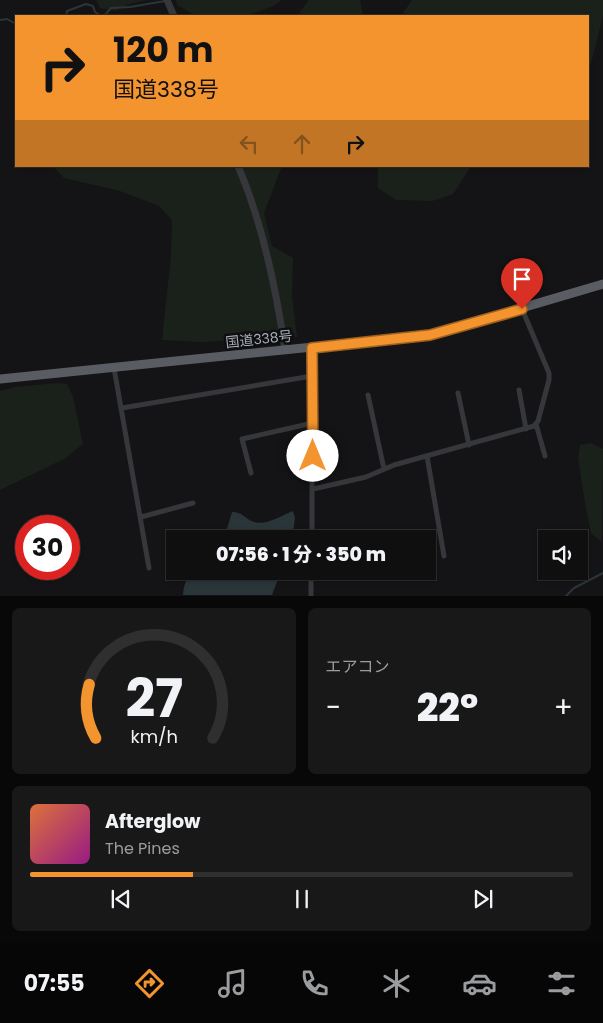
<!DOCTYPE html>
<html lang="ja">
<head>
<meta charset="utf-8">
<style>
  body { margin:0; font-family:Poppins,"Noto Sans JP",sans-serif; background:#181819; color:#f1f3f6; height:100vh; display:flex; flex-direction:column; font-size:19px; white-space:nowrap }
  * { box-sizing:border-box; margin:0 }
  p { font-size:16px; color:#9b9c9f }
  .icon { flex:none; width:28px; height:28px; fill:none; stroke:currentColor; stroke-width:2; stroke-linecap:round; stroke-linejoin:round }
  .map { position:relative; height:596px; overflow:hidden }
  .drawer { display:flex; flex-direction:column; gap:12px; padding:12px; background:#080809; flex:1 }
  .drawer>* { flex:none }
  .top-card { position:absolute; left:15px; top:15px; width:574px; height:152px; border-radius:0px; box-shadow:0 1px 4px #0004,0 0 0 1px #2f2f30; background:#f3942f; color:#111; overflow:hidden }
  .controls { position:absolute; left:538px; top:530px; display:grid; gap:10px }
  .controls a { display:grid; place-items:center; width:50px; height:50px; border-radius:0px; background:#0f0f10; box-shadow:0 1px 4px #0004,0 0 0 1px #2f2f30; font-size:25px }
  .speed { position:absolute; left:15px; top:515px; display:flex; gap:10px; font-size:25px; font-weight:700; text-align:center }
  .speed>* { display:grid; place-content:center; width:65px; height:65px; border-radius:50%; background:#0f0f10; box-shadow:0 1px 4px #0004,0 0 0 1px #2f2f30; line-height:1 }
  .speed .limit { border:8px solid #d22; background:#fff; color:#111 }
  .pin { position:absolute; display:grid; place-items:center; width:42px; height:42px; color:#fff; margin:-51px -21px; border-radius:50% 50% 50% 0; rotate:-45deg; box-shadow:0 0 5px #0007 }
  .pin .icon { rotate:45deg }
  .me { position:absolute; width:55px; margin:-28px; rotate:0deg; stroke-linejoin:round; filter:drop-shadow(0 0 4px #0008) }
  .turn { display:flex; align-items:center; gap:18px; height:105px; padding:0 15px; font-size:22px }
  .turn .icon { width:65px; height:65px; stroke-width:2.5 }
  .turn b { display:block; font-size:35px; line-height:42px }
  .lanes { display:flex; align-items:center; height:48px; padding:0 15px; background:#0003; justify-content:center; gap:25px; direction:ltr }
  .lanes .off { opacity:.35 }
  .big { font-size:38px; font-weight:800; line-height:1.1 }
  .drawer .tile { flex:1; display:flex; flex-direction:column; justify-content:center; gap:8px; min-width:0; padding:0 18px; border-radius:8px; background:#181819 }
  .drawer .dial { align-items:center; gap:0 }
  .dial svg { height:130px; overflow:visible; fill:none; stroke:#2f2f30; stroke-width:7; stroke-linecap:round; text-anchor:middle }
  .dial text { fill:#f1f3f6; stroke:none }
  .song { display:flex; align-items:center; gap:15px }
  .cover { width:60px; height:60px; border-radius:8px; background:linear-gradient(135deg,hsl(20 70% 55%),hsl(310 70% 35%)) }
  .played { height:5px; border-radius:2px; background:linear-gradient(90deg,#f3942f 30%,#2f2f30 30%) }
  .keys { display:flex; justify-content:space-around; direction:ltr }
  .heat { display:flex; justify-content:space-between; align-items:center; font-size:28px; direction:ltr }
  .drawer .tiles { flex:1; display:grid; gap:12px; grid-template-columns:1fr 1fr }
  .tile:last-child { grid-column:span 2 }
  .trip { position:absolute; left:166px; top:530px; width:270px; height:50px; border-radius:0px; background:#0f0f10; box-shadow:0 1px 4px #0004,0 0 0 1px #2f2f30; font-weight:800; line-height:50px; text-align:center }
  .tabs { display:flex; height:80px; justify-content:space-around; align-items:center; background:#060606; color:#9b9c9f }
  .tabs .icon { width:35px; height:35px }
  .tabs .selected { color:#f3942f }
  .tabs b { font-size:22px; color:#f1f3f6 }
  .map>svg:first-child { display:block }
  .green { fill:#1a211a }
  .water { fill:#2a353a }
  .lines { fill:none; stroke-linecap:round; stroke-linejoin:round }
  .stream { stroke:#2a353a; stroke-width:2 }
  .minor { stroke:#35373b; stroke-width:5 }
  .tertiary { stroke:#35373b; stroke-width:7 }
  .trunk { stroke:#595d63; stroke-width:9 }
  .route-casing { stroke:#9e601f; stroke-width:12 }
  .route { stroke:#f3942f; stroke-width:9 }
  .labels { text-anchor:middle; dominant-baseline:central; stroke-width:5; stroke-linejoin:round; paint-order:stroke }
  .street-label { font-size:14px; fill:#a6adb6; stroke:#0f0f11 }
</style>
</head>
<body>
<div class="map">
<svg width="603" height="596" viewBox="0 0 603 596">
  <rect width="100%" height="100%" fill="#141416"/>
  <path class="green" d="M96 0H148L129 4 116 11 100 8Z
    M176 0H282L271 7 245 16H197L177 5Z
    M309 0H360L363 16H297Z
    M412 0H603V16L588 75V16H401Z
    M53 166H282L264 213 272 246 293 258 292 296 297 337 202 342 162 340 171 256 172 220 159 206 120 191 64 178Z
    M378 166H471L453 194 432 201 396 200 378 188Z
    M58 383 67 384 73 397 83 444 64 459 0 490V391L15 387Z
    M591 443 603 449 602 542 591 533 586 509 578 458 580 445Z"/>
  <path class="water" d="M293 511 295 518 292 539H224L232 512C243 512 245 519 254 522 266 526 282 515 293 511Z
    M196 571H281L272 595H183C184 583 186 578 196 571Z"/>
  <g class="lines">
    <path class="stream" d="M66 16 67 11 86 4 93 6 95 12 101 16 106 14 111 8 130 7 165 1
      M0 20 7 19 16 24
      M566 596 574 588 603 573"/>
    <path class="minor" d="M312 348V539
      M114 368 149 568
      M519 390 526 429
      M458 393 469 445
      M368 395 384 469
      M122 408 312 376
      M536 424 545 456
      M427 456 444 556
      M251 473 242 439 313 423
      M313 489 366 477 394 465 534 426 538 421 549 380V373L522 309
      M141 517 193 503
      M311 596V571"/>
    <path class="tertiary" d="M167 0 174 16
      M238 166C263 224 276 288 285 350"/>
    <path class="trunk" d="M0 379 430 335 603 284"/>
  </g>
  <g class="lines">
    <g class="route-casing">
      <path id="route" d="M313 456 312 348 430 335 522 309"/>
    </g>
    <use href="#route" class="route"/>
  </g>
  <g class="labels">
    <g class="street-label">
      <text transform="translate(259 339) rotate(-6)">国道338号</text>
    </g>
  </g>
</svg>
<div class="controls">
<a><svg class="icon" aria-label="sound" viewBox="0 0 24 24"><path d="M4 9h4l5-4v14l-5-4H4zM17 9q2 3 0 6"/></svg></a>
</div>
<div class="speed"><div class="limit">30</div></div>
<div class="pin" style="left:522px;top:309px;background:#d93025"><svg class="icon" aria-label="arrive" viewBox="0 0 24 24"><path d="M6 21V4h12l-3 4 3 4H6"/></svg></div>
<svg class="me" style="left:313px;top:456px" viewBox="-20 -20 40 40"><circle r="19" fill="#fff"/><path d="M0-13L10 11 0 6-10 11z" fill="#f3942f"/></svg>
<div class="trip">07:56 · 1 分 · 350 m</div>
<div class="top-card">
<div class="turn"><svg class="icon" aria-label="right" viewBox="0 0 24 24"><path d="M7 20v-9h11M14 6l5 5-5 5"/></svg><div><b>120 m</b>国道338号</div></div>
<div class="lanes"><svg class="icon off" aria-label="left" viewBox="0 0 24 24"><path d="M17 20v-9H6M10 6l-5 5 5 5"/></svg><svg class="icon off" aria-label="ahead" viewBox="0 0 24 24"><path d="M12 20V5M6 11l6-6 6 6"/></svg><svg class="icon" aria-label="right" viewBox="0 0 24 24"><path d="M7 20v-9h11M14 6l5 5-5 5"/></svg></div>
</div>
</div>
<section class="drawer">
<div class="tiles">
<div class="tile dial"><svg viewBox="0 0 100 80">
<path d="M14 69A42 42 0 1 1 86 69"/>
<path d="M14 69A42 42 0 0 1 10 36" stroke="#f3942f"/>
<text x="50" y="56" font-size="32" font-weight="700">27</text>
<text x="50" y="72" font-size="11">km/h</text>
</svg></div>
<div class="tile"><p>エアコン</p>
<div class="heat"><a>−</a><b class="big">22°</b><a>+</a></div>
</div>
<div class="tile">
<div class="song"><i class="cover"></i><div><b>Afterglow</b><p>The Pines</p></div></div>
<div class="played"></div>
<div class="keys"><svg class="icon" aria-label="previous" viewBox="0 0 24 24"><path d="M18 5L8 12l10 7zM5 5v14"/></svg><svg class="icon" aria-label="pause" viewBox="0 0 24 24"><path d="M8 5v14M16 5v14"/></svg><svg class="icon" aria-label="next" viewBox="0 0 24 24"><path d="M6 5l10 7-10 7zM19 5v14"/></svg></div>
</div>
</div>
</section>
<nav class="tabs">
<b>07:55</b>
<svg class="icon selected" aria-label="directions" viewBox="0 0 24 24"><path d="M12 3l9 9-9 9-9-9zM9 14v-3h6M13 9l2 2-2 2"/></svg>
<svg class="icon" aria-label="music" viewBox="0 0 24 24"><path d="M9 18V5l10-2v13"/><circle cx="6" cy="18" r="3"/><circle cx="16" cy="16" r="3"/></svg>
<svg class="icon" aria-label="phone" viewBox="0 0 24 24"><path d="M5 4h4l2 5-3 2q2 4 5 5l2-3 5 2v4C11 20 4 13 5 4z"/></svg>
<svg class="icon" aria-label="climate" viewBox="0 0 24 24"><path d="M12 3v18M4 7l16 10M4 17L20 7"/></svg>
<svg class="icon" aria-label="car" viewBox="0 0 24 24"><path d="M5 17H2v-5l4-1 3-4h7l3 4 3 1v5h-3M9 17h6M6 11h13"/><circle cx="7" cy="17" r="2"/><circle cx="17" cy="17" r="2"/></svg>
<svg class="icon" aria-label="filters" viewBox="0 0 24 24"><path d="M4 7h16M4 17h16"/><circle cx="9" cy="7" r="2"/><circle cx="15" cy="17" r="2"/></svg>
</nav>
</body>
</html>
